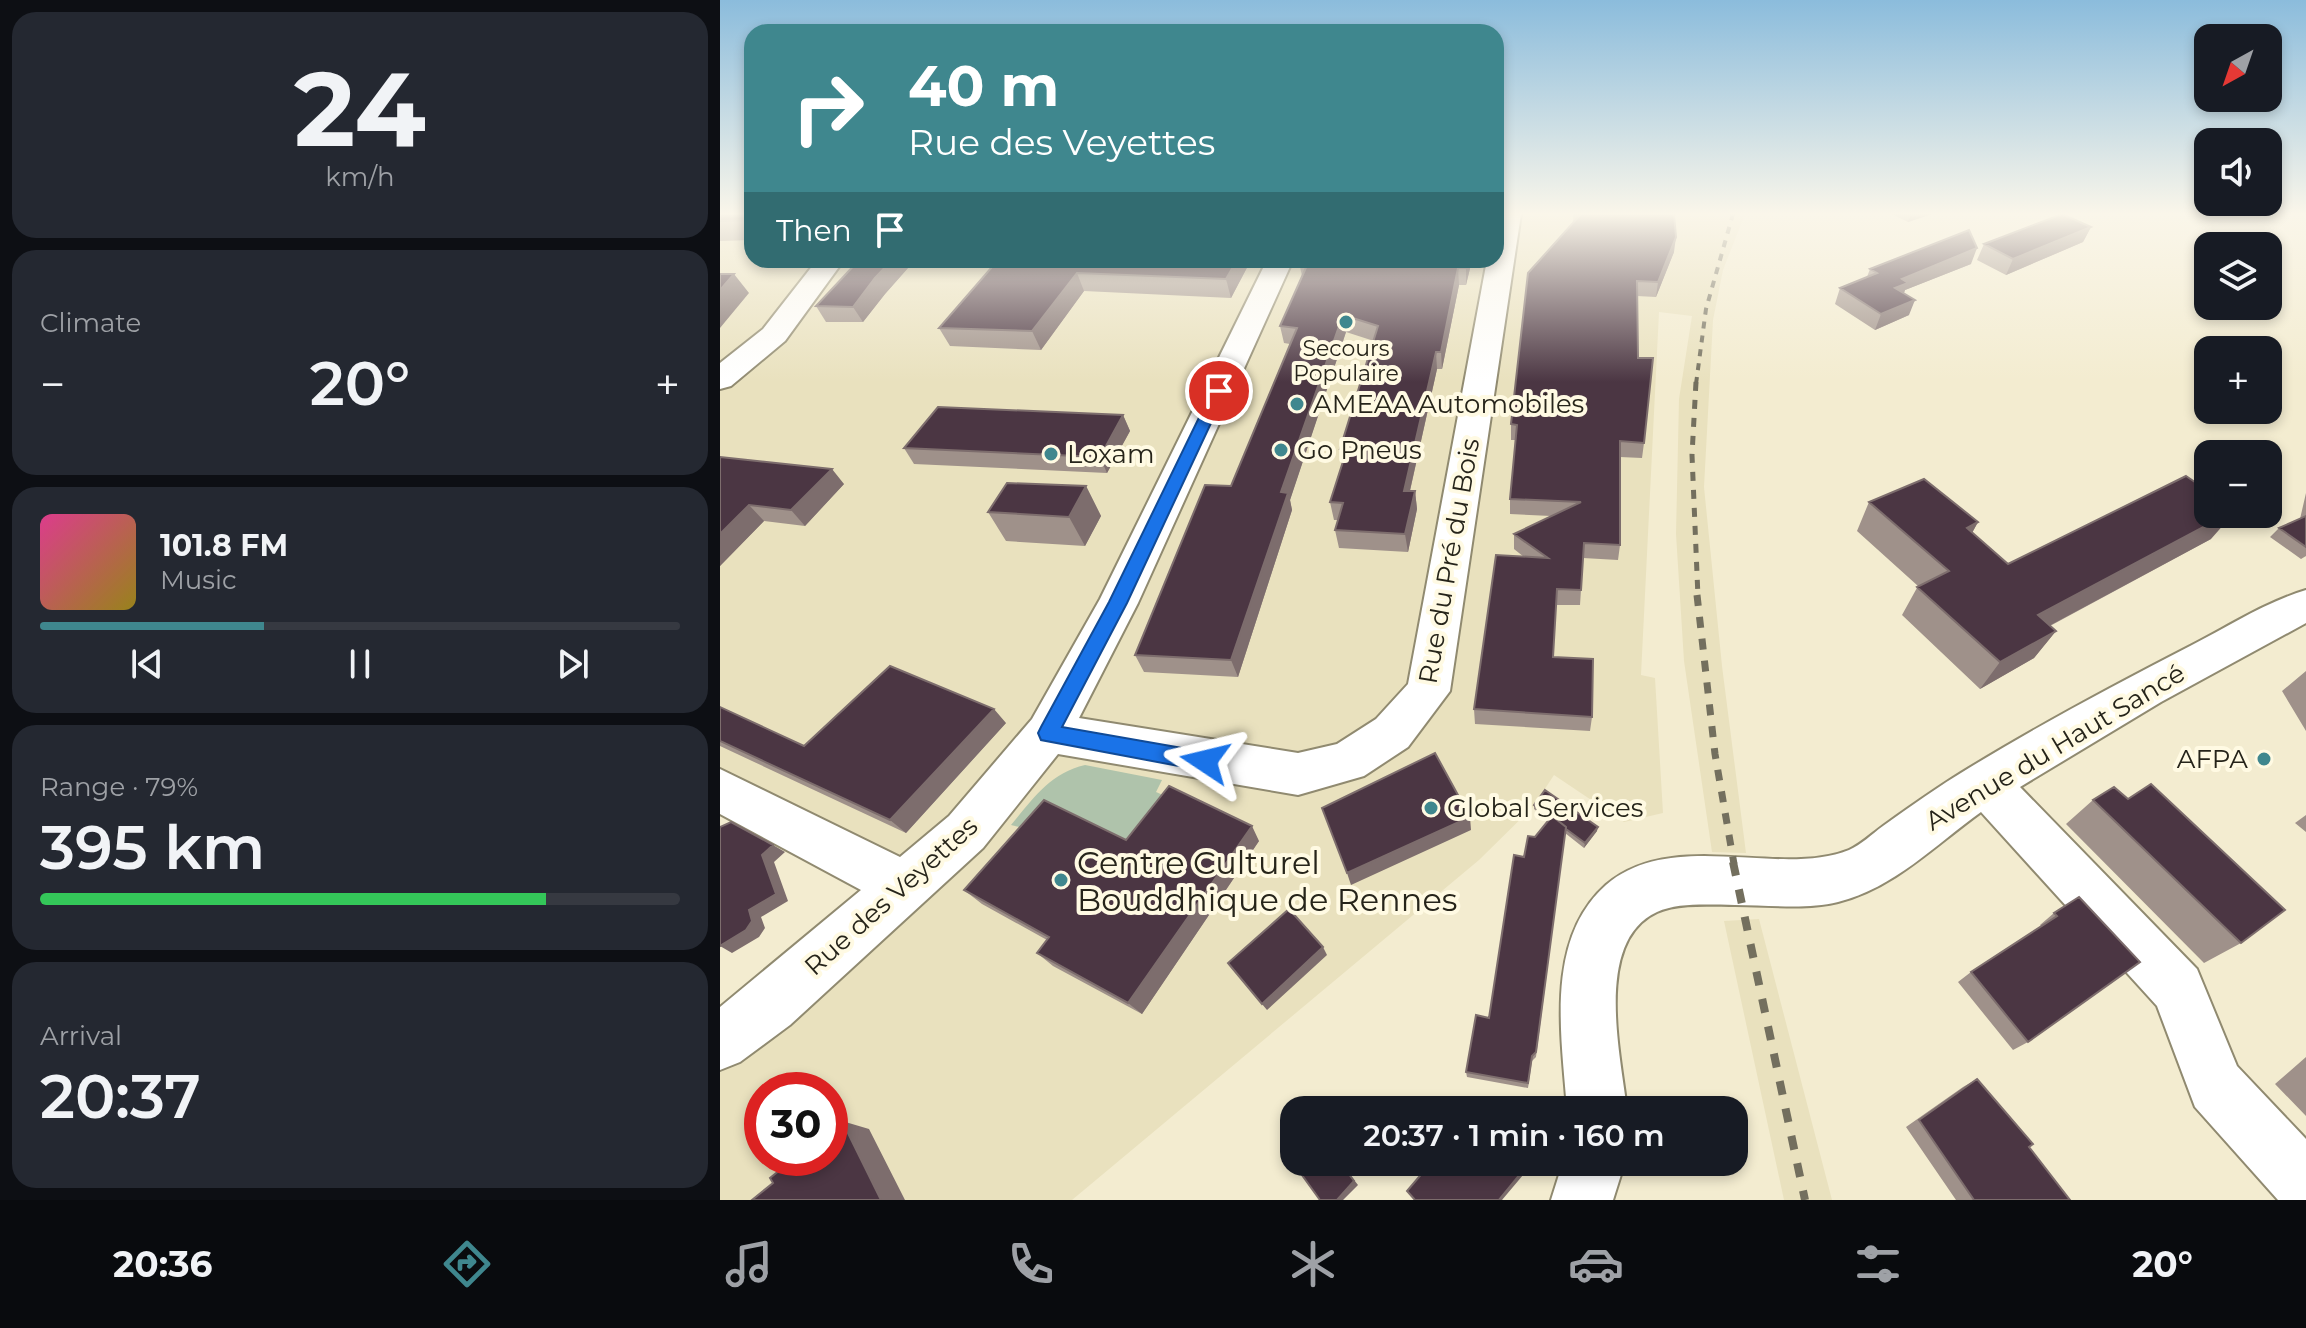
<!DOCTYPE html>
<html lang="en">
<head>
<meta charset="utf-8">
<style>
  body { margin:0; font-family:Montserrat,sans-serif; background:#242831; color:#f1f3f6; height:100vh; display:flex; flex-direction:column; font-size:30px; white-space:nowrap }
  * { box-sizing:border-box; margin:0 }
  p { font-size:26px; color:#9ea1a6 }
  .icon { flex:none; width:44px; height:44px; fill:none; stroke:currentColor; stroke-width:2; stroke-linecap:round; stroke-linejoin:round }
  .map { position:relative; flex:1; overflow:hidden }
  .sheet { display:flex; flex-direction:column; gap:12px; padding:12px; background:#0d0f14; width:720px }
  .sheet>* { flex:none }
  .top-card { position:absolute; left:24px; top:24px; width:760px; height:244px; border-radius:24px; box-shadow:0 4px 12px #0003; background:#3f878e; color:#fff; overflow:hidden }
  .needle { width:52px; rotate:220deg }
  .buttons { position:absolute; left:1474px; top:24px; display:grid; gap:16px }
  .buttons a { display:grid; place-items:center; width:88px; height:88px; border-radius:16px; background:#171b24; box-shadow:0 4px 12px #0003; font-size:40px }
  .speed { position:absolute; left:24px; top:1072px; display:flex; gap:16px; font-size:40px; font-weight:700; text-align:center }
  .speed>* { display:grid; place-content:center; width:104px; height:104px; border-radius:50%; background:#171b24; box-shadow:0 4px 12px #0003; line-height:1 }
  .speed .limit { border:12px solid #d22; background:#fff; color:#111 }
  .pin { position:absolute; display:grid; place-items:center; width:68px; height:68px; color:#fff; margin:-34px; border:4px solid #fff; border-radius:50%; box-shadow:0 2px 8px #0007 }
  .me { position:absolute; width:88px; margin:-44px; rotate:280deg; stroke-linejoin:round; filter:drop-shadow(0 0 6px #0008) }
  .turn { display:flex; align-items:center; gap:28px; height:168px; padding:0 32px; font-size:36px }
  .turn .icon { width:104px; height:104px; stroke-width:2.5 }
  .turn b { display:block; font-size:56px; line-height:68px }
  .then { display:flex; align-items:center; height:76px; padding:0 32px; background:#0003; gap:16px; font-size:30px }
  .big { font-size:60px; font-weight:600; line-height:1.1 }
  .sheet .widget { flex:1; display:flex; flex-direction:column; justify-content:center; gap:12px; min-width:0; padding:0 28px; border-radius:24px; background:#242831 }
  .sheet .dial { align-items:center; gap:0 }
  .dial b { font-size:104px; line-height:1 }
  .song { display:flex; align-items:center; gap:24px }
  .cover { width:96px; height:96px; border-radius:12px; background:linear-gradient(135deg,hsl(330 70% 55%),hsl(50 70% 35%)) }
  .played { height:8px; border-radius:4px; background:linear-gradient(90deg,#3f878e 35%,#363941 35%) }
  .keys { display:flex; justify-content:space-around; direction:ltr }
  .heat { display:flex; justify-content:space-between; align-items:center; font-size:44px; direction:ltr }
  .charge { height:12px; border-radius:6px; background:linear-gradient(90deg,#34c759 79%,#363941 0) }
  .trip { position:absolute; left:560px; top:1096px; width:468px; height:80px; border-radius:24px; background:#171b24; box-shadow:0 4px 12px #0003; font-weight:600; line-height:80px; text-align:center }
  .dock { display:flex; height:128px; justify-content:space-around; align-items:center; background:#090b0e; color:#9ea1a6 }
  .dock .icon { width:56px; height:56px }
  .dock .current { color:#3f878e }
  .dock b { font-size:36px; color:#f1f3f6 }
  main { display:flex; flex:1; min-height:0 }
  .map>svg:first-child { display:block }
  .built { fill:#e9e1be; fill-rule:evenodd }
  .green { fill:#afc3ab }
  .lines { fill:none; stroke-linecap:round; stroke-linejoin:round }
  .minor-casing { stroke:#908a70; stroke-width:4 }
  .minor { fill:#fff; fill-rule:evenodd }
  .rail-far3 { stroke:#736f5e; stroke-width:4; stroke-dasharray:7 7; stroke-linecap:butt }
  .rail-far2 { stroke:#736f5e; stroke-width:5; stroke-dasharray:9 9; stroke-linecap:butt }
  .rail-far1 { stroke:#736f5e; stroke-width:7; stroke-dasharray:11 11; stroke-linecap:butt }
  .rail { stroke:#736f5e; stroke-width:8; stroke-dasharray:14 14; stroke-linecap:butt }
  .wall { fill:#9f918a }
  .shaded-wall { fill:#7d6d6d }
  .building { fill:#4b3643; stroke:#7d6d6d; stroke-width:2 }
  .route { fill:#1a73e8; stroke:#114b97; stroke-width:2 }
  .poi-dot { fill:#3f878e; stroke:#fffae3; stroke-width:3 }
  .labels { text-anchor:middle; dominant-baseline:central; stroke-width:8; stroke-linejoin:round; paint-order:stroke }
  .far-poi-label { font-size:22px; fill:#26241a; stroke:#fffae3 }
  .poi-label { font-size:26px; fill:#26241a; stroke:#fffae3; text-anchor:start }
  .street-label { font-size:26px; fill:#26241a; stroke:#fffae3 }
  .near-poi-label { font-size:32px; fill:#26241a; stroke:#fffae3; text-anchor:start }
</style>
</head>
<body>
<main>
<section class="sheet">
<div class="widget dial"><b>24</b><p>km/h</p></div>
<div class="widget"><p>Climate</p>
<div class="heat"><a>−</a><b class="big">20°</b><a>+</a></div>
</div>
<div class="widget">
<div class="song"><i class="cover"></i><div><b>101.8 FM</b><p>Music</p></div></div>
<div class="played"></div>
<div class="keys"><svg class="icon" aria-label="previous" viewBox="0 0 24 24"><path d="M18 5L8 12l10 7zM5 5v14"/></svg><svg class="icon" aria-label="pause" viewBox="0 0 24 24"><path d="M8 5v14M16 5v14"/></svg><svg class="icon" aria-label="next" viewBox="0 0 24 24"><path d="M6 5l10 7-10 7zM19 5v14"/></svg></div>
</div>
<div class="widget"><p>Range · 79%</p><b class="big">395 km</b><div class="charge"></div></div>
<div class="widget"><p>Arrival</p><b class="big">20:37</b></div>
</section>
<div class="map">
<svg width="1586" height="1200" viewBox="0 0 1586 1200">
  <rect width="100%" height="100%" fill="#f3ecd0"/>
  <path class="built" d="M0 214H32V260H776V214H1025L1003 270 993 320 984 487 1002 666 1026 853 992 852 964 661 956 534 959 399 972 316 939 312 921 675 935 678 943 813 904 822 834 775 813 807 759 860 352 1200H0V1042L184 887 0 790ZM42 1090H110V1158H42Z
    M1039 919 1112 1200H1064L1004 921Z"/>
  <path class="green" d="M365 765 442 780 436 792 459 802 418 855 291 825C313 799 330 773 365 765Z"/>
  <g class="lines">
    <g class="minor-casing">
      <path id="minor" d="M776 214H801L730 691 688 747 644 776 578 795 338 754 263 848 70 1025 20 1062 0 1070V1007L141 890 0 814V769L180 857 229 816 312 719 380 599 547 260H573L418 603 359 718 578 753 617 744 656 719 688 684 767 260H776Z
        M97 260H124L65 341 11 386 0 389V363L43 329Z
        M1586 590V623L1441 702 1300 787 1477 969 1517 1066 1586 1139V1200H1558L1475 1107 1437 1006 1261 812C1215 845 1174 888 1118 902 1086 910 1049 905 1015 905 991 905 959 902 937 912 873 941 901 1056 907 1110H847C842 1038 824 940 886 885 952 828 1060 878 1129 850 1141 845 1152 834 1163 826 1191 806 1219 786 1249 768 1321 724 1396 684 1472 645 1509 626 1546 602 1586 590Z
        M843 1162H905L893 1200H831Z"/>
    </g>
    <use href="#minor" class="minor"/>
    <path class="rail-far3" d="M976 384 986 309 1013 214"/>
    <path class="rail-far2" d="M976 382 972 455 978 597"/>
    <path class="rail-far1" d="M977 595 995 754 1014 864"/>
    <path class="rail" d="M1013 862 1085 1200"/>
  </g>
  <path class="wall" d="M0 214H32V240L0 241Z
    M853 214H954V252L936 297 917 296 918 358 924 443 922 458 900 457V545L898 560 863 558 860 605H836L833 657 872 717 870 731 755 724 754 709 804 557 794 549V534L831 516 790 514V499L796 440H791V424L853 223Z
    M1172 214H1212L1188 222Z
    M1371 227 1363 242 1286 275 1257 260 1264 244Z
    M139 260H183L188 268 165 294 143 322H106L96 306Z
    M278 260H531L511 298 364 291 321 350 230 346 219 328Z
    M580 260H752L746 285H739L722 369H717L690 491H695L697 509 688 552 619 548 615 530 618 520H614L610 502 623 463 620 449 654 341 626 332 570 500 572 510 518 677 424 672 415 655 511 486 570 344 564 343 560 326 582 276 579 262Z
    M1251 264 1185 290 1184 293 1189 315 1155 330 1115 304 1120 288 1147 277 1150 269Z
    M403 415 410 431 387 473 194 464 184 448Z
    M0 457 124 484 85 526 44 521 0 566Z
    M366 486 381 516 365 546 286 541 268 512Z
    M1586 493V556L1581 559 1550 537 1559 528 1580 519Z
    M1149 502 1258 522 1252 533 1288 564 1491 539 1330 626 1336 631 1314 658 1260 689 1182 615 1198 586 1137 531Z
    M1586 671V731L1562 691Z
    M0 707 84 746 286 723 186 833 0 746Z
    M1408 799 1521 943 1484 963 1346 824 1373 800Z
    M814 805 877 831 864 848 845 833 816 1057 812 1061 808 1088 747 1077 746 1072 769 1018 804 857 815 837 829 821 814 809Z
    M1586 815V832L1575 823Z
    M406 840 539 841 422 1014 333 966 317 953 327 940 262 904 244 890Z
    M1359 897 1308 1042 1293 1050 1238 982 1251 972 1321 926 1320 925 1334 913Z
    M1586 1057V1116L1555 1084Z
    M1257 1079 1309 1147 1350 1200H1236L1186 1127 1243 1087Z"/>
  <path class="shaded-wall" d="M1191 214H1212L1188 222Z
    M1371 227 1363 242 1286 275 1293 259Z
    M956 237 954 252 936 297 938 282Z
    M1257 248 1251 264 1185 290 1182 298 1175 288 1182 279Z
    M172 260H183L188 268 165 294 143 322 133 307 155 278Z
    M517 260H531L511 298 506 279Z
    M748 260H752L746 285V268Z
    M738 268 739 285 722 369 721 352Z
    M357 273 364 291 321 350 312 331Z
    M14 274 29 293 0 328V290Z
    M1195 300 1189 315 1155 330 1161 314Z
    M623 315 626 332 570 500 572 510 518 677 511 660 561 492Z
    M716 352 717 369 686 508 684 491Z
    M403 415 410 431 387 473 380 457Z
    M112 469 124 484 85 526 71 510Z
    M366 486 381 516 365 546 349 517Z
    M695 491 697 509 688 552 685 534Z
    M29 505 44 521 0 566V534Z
    M1508 514H1513L1491 539 1297 643 1318 615Z
    M1258 522 1242 551 1247 528Z
    M1336 631 1314 658 1260 689 1280 662Z
    M274 709 286 723 186 833 170 820Z
    M750 817 751 830 631 885 627 873Z
    M532 826 539 841 422 1014 408 1003Z
    M878 827 877 831 864 848 865 843Z
    M53 845 65 852 54 862 68 901 41 917 45 928 39 937 12 953 0 946 29 910 42 855Z
    M603 947 607 955 547 1010 542 1004Z
    M122 1121 149 1129 185 1200H161Z
    M620 1162 638 1185 623 1200H617Z
    M810 1162H814L782 1200H779Z"/>
  <path class="building" d="M0 214H32V220L0 221Z
    M853 214H954L956 237 938 282 917 281 918 358H933L924 443 900 441V545L864 543 861 590 837 589 833 657 873 659 872 717 754 709 776 555 828 558 794 534 861 502 790 499 797 425 791 424 808 273 861 214Z
    M1342 214 1371 227 1293 259 1264 244Z
    M1249 230 1257 248 1182 279 1188 283 1175 288 1195 300 1161 314 1120 288 1157 273 1150 269Z
    M139 260H172L155 278 133 307 96 306Z
    M278 260H517L506 279 357 273 312 331 219 328Z
    M580 260H748L746 268H738L721 352H716L684 491H695L685 534 615 530 623 503 610 502 627 449H620L658 326 623 315 561 492 568 493 511 660 415 655 485 485 511 486 577 328 560 326 588 263 579 262Z
    M0 274H14L0 290Z
    M218 407 403 415 380 457 184 448Z
    M0 457 112 469 71 510 29 505 0 534Z
    M1466 476 1488 491V514H1508L1318 615 1336 631 1280 662 1197 587 1229 571 1149 502 1204 479 1258 522 1247 528 1288 564Z
    M287 483 366 486 349 517 268 512Z
    M1586 516V547L1559 528Z
    M170 666 274 709 170 820 0 741V707L84 746Z
    M715 753 750 817 627 873 602 808Z
    M1431 784 1565 910 1521 943 1373 800 1394 787 1408 799Z
    M449 786 532 826 408 1003 317 953 329 937 244 890 324 800 406 840Z
    M825 790 878 827 865 843 846 829V827L832 816 831 818 814 805Z
    M832 816 846 827 816 1052 812 1056 808 1083 746 1072 756 1015 769 1018 794 855 804 857 808 836 815 837Z
    M11 822 53 845 42 855 56 894 29 910 32 921 26 930 0 946V827Z
    M1359 897 1420 962 1308 1042 1251 972 1337 916 1334 913Z
    M569 909 603 947 542 1004 508 963Z
    M1257 1079 1313 1144 1309 1147 1350 1200H1254L1199 1120Z
    M783 1104 788 1110H778Z
    M122 1121 161 1200H32L53 1183 50 1178 75 1158H110V1130Z
    M574 1140V1162H620L634 1181 617 1200H600L564 1150Z
    M725 1162H810L779 1200H695L687 1191 710 1164 724 1163Z"/>
  <linearGradient id="sky" x2="0" y2="1"><stop stop-color="#8bbcdc"/><stop offset="0.56" stop-color="#faf6ea"/><stop offset="1" stop-color="#faf6ea" stop-opacity="0"/></linearGradient>
  <rect width="1586" height="382" fill="url(#sky)"/>
  <path class="route" d="M499 386 506 391 407 603 342 727 485 752 493 755 496 761 493 768 485 771 321 740 318 733 321 727 389 602 492 391Z"/>
  <g class="poi-dot">
    <circle cx="626" cy="322" r="8"/>
    <circle cx="577" cy="404" r="8"/>
    <circle cx="561" cy="450" r="8"/>
    <circle cx="331" cy="454" r="8"/>
    <circle cx="1544" cy="759" r="8"/>
    <circle cx="711" cy="808" r="8"/>
    <circle cx="341" cy="880" r="8"/>
  </g>
  <g class="labels">
    <g class="far-poi-label">
      <text x="626" y="348">Secours<tspan x="626" dy="25">Populaire</tspan></text>
    </g>
    <g class="poi-label">
      <text x="593" y="404">AMEAA Automobiles</text>
      <text x="577" y="450">Go Pneus</text>
      <text x="347" y="454">Loxam</text>
      <text x="1528" y="759" text-anchor="end">AFPA</text>
      <text x="727" y="808">Global Services</text>
    </g>
    <g class="street-label">
      <text transform="translate(729 561) rotate(-80)">Rue du Pré du Bois</text>
      <text transform="translate(1335 747) rotate(-31)">Avenue du Haut Sancé</text>
      <text transform="translate(171 896) rotate(-42)">Rue des Veyettes</text>
    </g>
    <g class="near-poi-label">
      <text x="357" y="862">Centre Culturel<tspan x="357" dy="37">Bouddhique de Rennes</tspan></text>
    </g>
  </g>
</svg>
<div class="buttons">
<a><svg class="needle" viewBox="-14 -14 28 28"><path d="M0-13l5 13h-10z" fill="#e53935"/><path d="M0 13l5-13h-10z" fill="#9ea1a6"/></svg></a>
<a><svg class="icon" aria-label="sound" viewBox="0 0 24 24"><path d="M4 9h4l5-4v14l-5-4H4zM17 9q2 3 0 6"/></svg></a>
<a><svg class="icon" aria-label="layers" viewBox="0 0 24 24"><path d="M12 4l9 5-9 5-9-5zM3 14l9 5 9-5"/></svg></a>
<a>+</a>
<a>−</a>
</div>
<div class="speed"><div class="limit">30</div></div>
<div class="pin" style="left:499px;top:391px;background:#d93025"><svg class="icon" aria-label="arrive" viewBox="0 0 24 24"><path d="M6 21V4h12l-3 4 3 4H6"/></svg></div>
<svg class="me" style="left:485px;top:761px" viewBox="-20 -20 40 40"><path d="M0-17L14 15 0 8-14 15z" fill="#1a73e8" stroke="#fff" stroke-width="4"/></svg>
<div class="trip">20:37 · 1 min · 160 m</div>
<div class="top-card">
<div class="turn"><svg class="icon" aria-label="right" viewBox="0 0 24 24"><path d="M7 20v-9h11M14 6l5 5-5 5"/></svg><div><b>40 m</b>Rue des Veyettes</div></div>
<div class="then">Then<svg class="icon" aria-label="arrive" viewBox="0 0 24 24"><path d="M6 21V4h12l-3 4 3 4H6"/></svg></div>
</div>
</div>
</main>
<nav class="dock">
<b>20:36</b>
<svg class="icon current" aria-label="directions" viewBox="0 0 24 24"><path d="M12 3l9 9-9 9-9-9zM9 14v-3h6M13 9l2 2-2 2"/></svg>
<svg class="icon" aria-label="music" viewBox="0 0 24 24"><path d="M9 18V5l10-2v13"/><circle cx="6" cy="18" r="3"/><circle cx="16" cy="16" r="3"/></svg>
<svg class="icon" aria-label="phone" viewBox="0 0 24 24"><path d="M5 4h4l2 5-3 2q2 4 5 5l2-3 5 2v4C11 20 4 13 5 4z"/></svg>
<svg class="icon" aria-label="climate" viewBox="0 0 24 24"><path d="M12 3v18M4 7l16 10M4 17L20 7"/></svg>
<svg class="icon" aria-label="car" viewBox="0 0 24 24"><path d="M5 17H2v-5l4-1 3-4h7l3 4 3 1v5h-3M9 17h6M6 11h13"/><circle cx="7" cy="17" r="2"/><circle cx="17" cy="17" r="2"/></svg>
<svg class="icon" aria-label="filters" viewBox="0 0 24 24"><path d="M4 7h16M4 17h16"/><circle cx="9" cy="7" r="2"/><circle cx="15" cy="17" r="2"/></svg>
<b>20°</b>
</nav>
</body>
</html>
